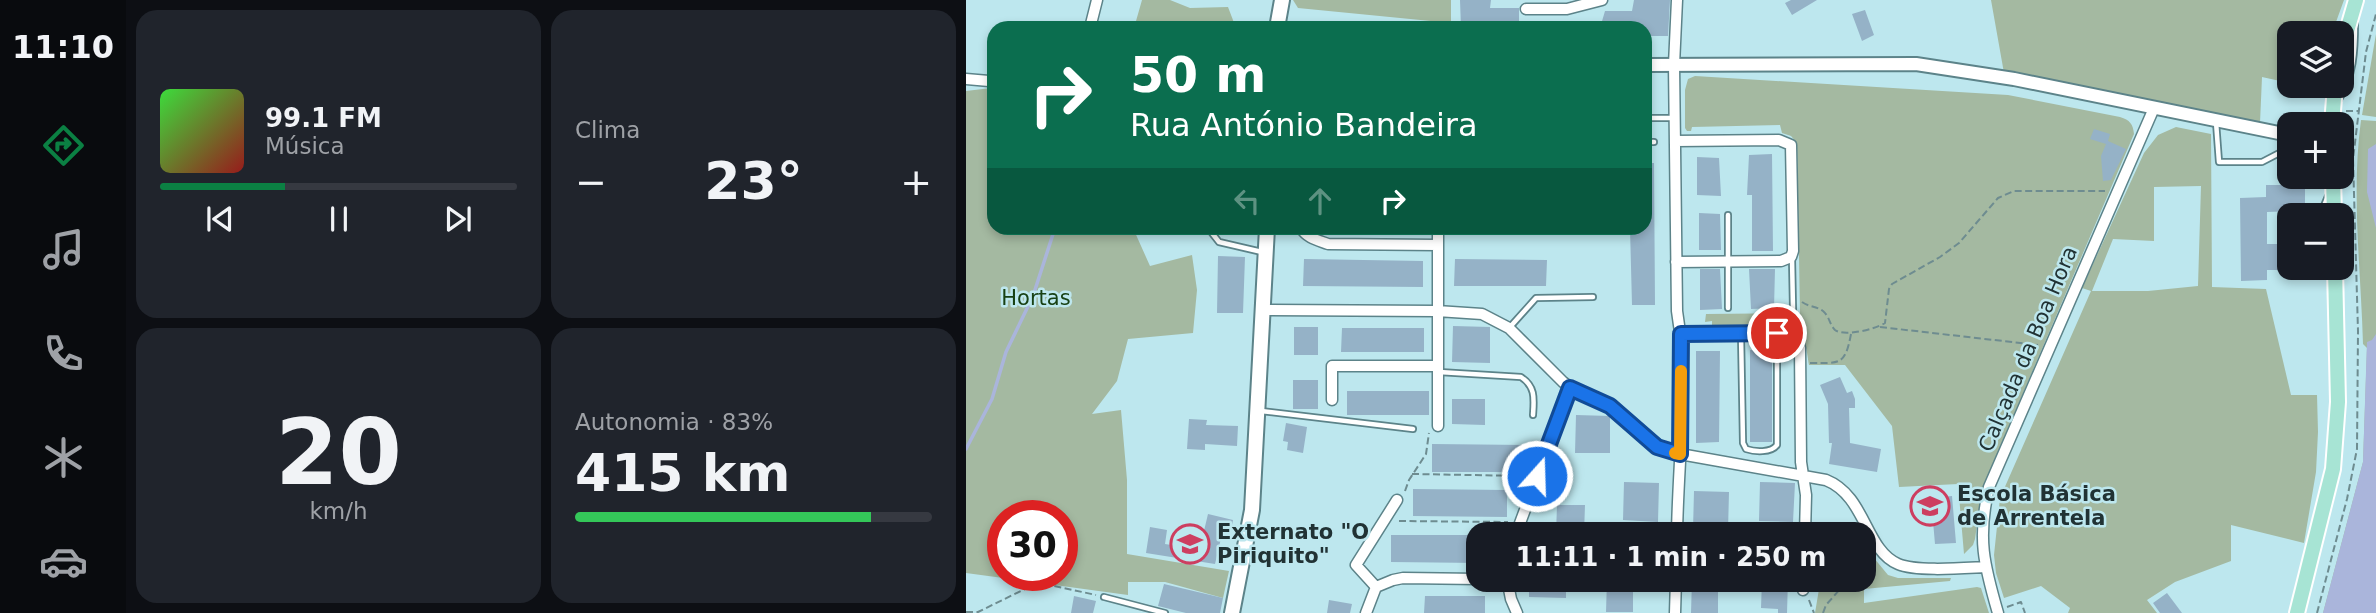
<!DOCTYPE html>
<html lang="pt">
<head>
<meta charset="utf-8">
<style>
  body { margin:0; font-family:"DejaVu Sans",sans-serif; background:#20242c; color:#f1f3f6; height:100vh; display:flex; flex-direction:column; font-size:26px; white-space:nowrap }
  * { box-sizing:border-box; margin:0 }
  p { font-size:23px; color:#9ea1a6 }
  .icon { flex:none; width:38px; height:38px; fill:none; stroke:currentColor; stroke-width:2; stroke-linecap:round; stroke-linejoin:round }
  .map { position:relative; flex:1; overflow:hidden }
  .drawer { display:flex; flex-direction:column; gap:10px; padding:10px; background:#0d0f14; width:840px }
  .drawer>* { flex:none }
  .hud { position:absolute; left:21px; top:21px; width:665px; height:214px; border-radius:21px; box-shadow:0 4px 10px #0003; background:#0b6e4f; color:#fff; overflow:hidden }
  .controls { position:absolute; left:1311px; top:21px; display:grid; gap:14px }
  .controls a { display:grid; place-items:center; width:77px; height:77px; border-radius:14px; background:#171b24; box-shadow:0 4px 10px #0003; font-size:35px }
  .speed { position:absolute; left:21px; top:500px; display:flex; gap:14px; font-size:35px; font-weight:700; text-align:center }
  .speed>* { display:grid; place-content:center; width:91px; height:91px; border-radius:50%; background:#171b24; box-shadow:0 4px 10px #0003; line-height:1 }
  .speed .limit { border:10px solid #d22; background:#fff; color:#111 }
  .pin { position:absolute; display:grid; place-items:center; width:60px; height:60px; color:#fff; margin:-30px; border:4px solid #fff; border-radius:50%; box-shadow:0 2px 7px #0007 }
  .me { position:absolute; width:77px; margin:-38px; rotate:20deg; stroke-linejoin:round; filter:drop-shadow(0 0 5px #0008) }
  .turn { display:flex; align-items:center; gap:24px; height:147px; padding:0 28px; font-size:32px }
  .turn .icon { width:91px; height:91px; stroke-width:2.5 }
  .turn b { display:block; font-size:49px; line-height:60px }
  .lanes { display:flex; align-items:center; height:66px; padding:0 28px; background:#0003; justify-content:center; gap:35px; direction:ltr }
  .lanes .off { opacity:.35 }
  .big { font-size:52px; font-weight:700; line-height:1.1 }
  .drawer .widget { flex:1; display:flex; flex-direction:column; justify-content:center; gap:10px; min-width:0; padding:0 24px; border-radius:21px; background:#20242c }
  .drawer .dial { align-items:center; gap:0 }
  .dial b { font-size:91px; line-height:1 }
  .song { display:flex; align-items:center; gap:21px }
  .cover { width:84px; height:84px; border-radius:10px; background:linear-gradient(135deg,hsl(120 70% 55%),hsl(0 70% 35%)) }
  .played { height:7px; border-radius:4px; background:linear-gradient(90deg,#0b8043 35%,#363941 35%) }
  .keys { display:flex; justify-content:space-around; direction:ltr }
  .heat { display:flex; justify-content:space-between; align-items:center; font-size:38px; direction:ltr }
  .charge { height:10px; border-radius:5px; background:linear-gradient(90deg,#34c759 83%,#363941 0) }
  .drawer .tiles { flex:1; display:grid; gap:10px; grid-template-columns:repeat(2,1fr) }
  .trip { position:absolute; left:500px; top:522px; width:410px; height:70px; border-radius:21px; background:#171b24; box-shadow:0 4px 10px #0003; font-weight:700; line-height:70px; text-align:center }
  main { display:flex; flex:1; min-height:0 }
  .menu { display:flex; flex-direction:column; width:126px; justify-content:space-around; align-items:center; background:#090b0e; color:#9ea1a6 }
  .menu .icon { width:49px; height:49px }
  .menu .selected { color:#0b8043 }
  .menu b { font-size:32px; color:#f1f3f6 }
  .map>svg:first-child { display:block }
  .green { fill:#a4b9a1; fill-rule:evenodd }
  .water { fill:#aab5db }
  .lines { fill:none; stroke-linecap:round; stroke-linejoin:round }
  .stream { stroke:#aab5db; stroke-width:3.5 }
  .building { fill:#95b2c7 }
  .service-casing { stroke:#5c8389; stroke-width:8 }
  .minor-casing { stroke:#5c8389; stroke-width:13 }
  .tertiary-casing { stroke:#5c8389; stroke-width:16 }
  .secondary-casing { stroke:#5c8389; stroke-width:18 }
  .primary-casing { stroke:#fff; stroke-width:18 }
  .path { stroke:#6e8c90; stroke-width:2; stroke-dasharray:7 3.5; stroke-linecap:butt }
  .service { stroke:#fff; stroke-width:4.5 }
  .minor { stroke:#fff; stroke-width:10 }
  .tertiary { stroke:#fff; stroke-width:12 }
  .secondary { stroke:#fff; stroke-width:14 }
  .primary { stroke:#a7e4d4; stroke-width:14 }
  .route-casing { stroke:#114b97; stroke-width:18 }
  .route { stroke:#1a73e8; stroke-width:12 }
  .slow { stroke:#f59e0b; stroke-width:12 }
  .labels { text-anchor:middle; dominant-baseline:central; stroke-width:5; stroke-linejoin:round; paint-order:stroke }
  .park-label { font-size:21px; fill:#184114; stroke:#bde7ee }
  .street-label { font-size:21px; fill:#213234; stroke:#bde7ee }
  .poi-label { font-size:21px; font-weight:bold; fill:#213234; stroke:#bde7ee; text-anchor:start }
</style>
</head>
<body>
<main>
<nav class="menu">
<b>11:10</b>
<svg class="icon selected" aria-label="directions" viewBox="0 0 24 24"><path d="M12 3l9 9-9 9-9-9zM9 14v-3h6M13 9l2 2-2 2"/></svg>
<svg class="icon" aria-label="music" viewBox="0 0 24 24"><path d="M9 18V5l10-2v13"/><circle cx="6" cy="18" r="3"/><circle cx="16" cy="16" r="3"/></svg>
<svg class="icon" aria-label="phone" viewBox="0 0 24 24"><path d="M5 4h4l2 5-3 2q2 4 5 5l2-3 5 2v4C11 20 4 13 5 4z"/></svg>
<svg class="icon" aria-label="climate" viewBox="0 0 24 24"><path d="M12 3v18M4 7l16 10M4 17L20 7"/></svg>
<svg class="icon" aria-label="car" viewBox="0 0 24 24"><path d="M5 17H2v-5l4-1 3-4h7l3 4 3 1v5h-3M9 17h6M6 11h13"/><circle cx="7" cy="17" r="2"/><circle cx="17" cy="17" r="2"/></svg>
</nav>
<section class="drawer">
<div class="tiles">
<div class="widget">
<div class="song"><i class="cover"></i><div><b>99.1 FM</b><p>Música</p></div></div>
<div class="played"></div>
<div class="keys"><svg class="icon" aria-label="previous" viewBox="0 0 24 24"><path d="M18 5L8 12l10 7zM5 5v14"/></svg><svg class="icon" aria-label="pause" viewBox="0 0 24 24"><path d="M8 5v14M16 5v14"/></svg><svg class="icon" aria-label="next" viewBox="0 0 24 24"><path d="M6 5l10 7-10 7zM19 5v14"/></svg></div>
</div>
<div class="widget"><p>Clima</p>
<div class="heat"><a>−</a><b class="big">23°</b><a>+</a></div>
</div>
<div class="widget dial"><b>20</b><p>km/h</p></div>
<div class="widget"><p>Autonomia · 83%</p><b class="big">415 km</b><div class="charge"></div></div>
</div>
</section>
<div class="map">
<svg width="1410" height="613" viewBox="0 0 1410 613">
  <rect width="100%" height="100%" fill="#bde7ee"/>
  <path class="green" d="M176 0H204L224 8 262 7 270 28H168Z
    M327 0H485V23L332 8Z
    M1025 0H1378L1366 33H1323V83L1296 77 1294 123 1038 73Z
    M1410 34V117L1396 115Z
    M729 76 1042 95 1154 117C1164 120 1167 124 1168 134L1016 489 1009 539 1007 545 998 554 992 484 933 487 926 426 879 365H843C841 353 840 336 829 329L746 327V321L739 322 740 314 834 313 831 143 825 136 816 133 814 125 726 127 725 131H721L719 128V90L722 79Z
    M25 88 28 91V228H167L184 266 226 255 231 290 227 333 162 339 151 381 126 414 155 410 161 480V554L263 571 257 598 199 582H162V595L0 573V91ZM37 516H96V576H37Z
    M1395 120 1410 121V613H1357L1397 462 1401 348 1397 344C1395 270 1385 194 1395 120Z
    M1210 127 1245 134 1246 287 1300 289 1325 395H1351L1352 432 1350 472 1338 543 1265 525V561L1209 582 1181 600 1191 613H1102L1104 608 1075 586 1038 598 1030 573 1028 555 1034 498 1125 291 1116 288 1178 153 1192 135ZM1235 186 1232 286 1182 291H1126L1147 239 1188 241V187Z
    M903 552 922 575 932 578H985L984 581 898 589V603L1011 587 1015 588 1023 613H849L854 583 860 579H898V555Z"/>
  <path class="water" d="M1410 144V228L1401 192 1402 149Z
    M1410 334V613H1357L1397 462 1401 342 1406 340Z"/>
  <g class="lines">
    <path class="stream" d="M0 449 26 399 40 352 67 296 89 228"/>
  </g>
  <path class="building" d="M494 0H525L524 8H553V28H495Z
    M668 0H704L702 36H679V28H634L639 11H666Z
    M825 0H851L826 15 819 3Z
    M899 10 908 35 896 41 886 14Z
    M1128 129 1144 134 1142 141 1160 149 1145 180 1137 181 1135 156 1140 144 1124 139Z
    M806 154 807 251H786V195H781L783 155Z
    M731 157 753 158 755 196 731 195Z
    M679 163H688L689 305H666L664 228H679Z
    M1300 185H1339V215H1325V211L1301 212V244H1323V270H1301V280L1275 281 1274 198 1300 197Z
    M733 213 754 214 755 250H733Z
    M252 256 279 257 277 313H251Z
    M338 259 457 261V287L337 286Z
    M489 259 581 260 580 286H488Z
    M734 269H754L756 309 734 310Z
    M783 269H809L808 308 785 309Z
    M487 326 524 327V363L486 362Z
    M328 327H352V355H328Z
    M376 328H458V352H375Z
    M784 350H806V442H784Z
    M730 351H754L753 442 730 443Z
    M874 377 881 393 886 391 889 399V408H883L884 443 915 449 911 472 863 464 866 443H863L862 404 854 385Z
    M327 380H352V409H327Z
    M381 391H463V415H381Z
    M486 399H519V425L486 424Z
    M610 415 644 416V453H609Z
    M223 419 241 420 240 425 272 426 271 446 239 444V450L221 449Z
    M320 423 341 427 337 453 321 450 322 442 317 441Z
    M466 444 560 445V472H466Z
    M658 482 693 483 692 522 657 520Z
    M794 482 829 483 827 522 793 521Z
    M447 489 541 490V517L447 516Z
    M728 491 763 492 762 531 727 530Z
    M986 496 990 543 969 544 965 498Z
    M591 505H619L618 534H590Z
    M242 514 267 520 264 536 256 534 249 564 180 553 184 527 201 530 199 544 225 548 228 533 237 535Z
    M425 535H513V563L425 562Z
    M563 579H600V598L563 597Z
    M641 579H667V612H640Z
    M726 579H752V613H725Z
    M796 579H822L821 613H812V609L795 608Z
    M198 584 257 598 254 613H220L192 606Z
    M1201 593 1216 613H1194L1187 603Z
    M108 596 130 601 127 613H105Z
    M459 596H519V613H458Z
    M363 600 386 604 384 613H361Z"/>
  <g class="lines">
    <g class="service-casing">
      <path id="service" d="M1372 101C1388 77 1389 50 1389 22
        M679 118H708
        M1250 122 1253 162H1296L1321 149V143
        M679 142H688
        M762 215V308
        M1354 215 1362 196
        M242 228 253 242 296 252
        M511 228H519
        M826 258 827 309
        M544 327 570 298 627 297
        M775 334 777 443 780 449C789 452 805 453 811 445V334
        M473 372 555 377C570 387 568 399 567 415
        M295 411 447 429
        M138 597 199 613"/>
    </g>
    <g class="minor-casing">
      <path id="minor" d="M711 0 708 65 711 311C723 382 712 461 711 534
        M560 9H601L636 0
        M124 28 131 0
        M0 79 23 81 28 85
        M709 141 813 140 825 145 827 251 825 257 815 261 710 262
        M335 228C341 238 351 240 362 244L472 245
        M472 228V426
        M299 310 471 311 516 314 543 328 597 382C610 393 627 395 641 404 668 421 681 446 714 454L860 480C900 496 899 550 932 564 951 572 998 568 1019 567
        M715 334 818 333 830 337 834 348 835 462 840 495 839 534
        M366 400V366H472
        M550 534 604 388
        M541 579 545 599 551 613
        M410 587 390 565 431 500
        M410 587 427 580 437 578 513 579
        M837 590 838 579
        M400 613 410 587
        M709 613 710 579
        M1032 613C1018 565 1011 538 1023 487L1188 108"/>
    </g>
    <g class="tertiary-casing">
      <path id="tertiary" d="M679 65 950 64 1048 79 1323 135"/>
    </g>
    <g class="secondary-casing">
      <path id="secondary" d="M311 28 316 0
        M266 613 286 510 301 228"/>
    </g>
    <g class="primary-casing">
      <path id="primary" d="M1376 48 1390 0
        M1366 124 1369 86
        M1367 177 1368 215
        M1331 613 1367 469 1372 402 1369 268"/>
    </g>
    <path class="path" d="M1380 111H1392
      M1346 124 1353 115
      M836 302C843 307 850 306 857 311 864 317 863 324 869 330 878 337 910 329 919 323L923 289 926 284 974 257 993 243 1032 198 1048 191H1139
      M914 327 1072 345
      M844 363C874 363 879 366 885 334
      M446 474 561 476
      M439 491 443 480 460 454 463 433
      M433 521 542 522
      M898 563 903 556
      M843 600 848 613
      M1041 607 1055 602 1059 613
      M0 612H12L65 586 84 585 130 595
      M857 613 860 605 883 579
      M1351 613 1381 499 1391 449 1392 331 1387 159 1400 52 1410 14"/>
    <use href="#service" class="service"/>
    <use href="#minor" class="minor"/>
    <use href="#tertiary" class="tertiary"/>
    <use href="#secondary" class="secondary"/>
    <use href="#primary" class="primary"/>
  </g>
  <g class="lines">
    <g class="route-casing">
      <path id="route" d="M571 476 604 388 644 406 691 447 714 454 715 334 811 333"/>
    </g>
    <use href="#route" class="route"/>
    <path class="slow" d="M709 453 714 454 715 371"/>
  </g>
  <defs>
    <g id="school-ring" transform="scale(2.0125)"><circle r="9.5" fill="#bde7ee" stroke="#cd3e60" stroke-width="1.5"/><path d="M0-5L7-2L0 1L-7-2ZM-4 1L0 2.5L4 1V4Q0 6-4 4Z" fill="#cd3e60"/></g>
  </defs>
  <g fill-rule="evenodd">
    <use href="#school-ring" x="964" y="506"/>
    <use href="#school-ring" x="224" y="544"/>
  </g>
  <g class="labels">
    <g class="park-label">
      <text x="70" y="298">Hortas</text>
    </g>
    <g class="street-label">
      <text transform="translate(1062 349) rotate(-67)">Calçada da Boa Hora</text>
    </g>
    <g class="poi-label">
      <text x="991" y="494">Escola Básica<tspan x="991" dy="24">de Arrentela</tspan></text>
      <text x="251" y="532">Externato "O<tspan x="251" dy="24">Piriquito"</tspan></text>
    </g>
  </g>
</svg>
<div class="controls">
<a><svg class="icon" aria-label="layers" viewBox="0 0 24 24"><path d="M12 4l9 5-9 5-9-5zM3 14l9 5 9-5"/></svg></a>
<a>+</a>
<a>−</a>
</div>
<div class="speed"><div class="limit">30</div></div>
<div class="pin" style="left:811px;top:333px;background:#d93025"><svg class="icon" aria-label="arrive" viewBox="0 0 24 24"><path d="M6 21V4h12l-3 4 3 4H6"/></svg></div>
<svg class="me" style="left:571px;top:476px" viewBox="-20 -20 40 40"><circle r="17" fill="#1a73e8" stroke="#fff" stroke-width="3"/><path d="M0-11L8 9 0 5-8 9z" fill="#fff"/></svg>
<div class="trip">11:11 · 1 min · 250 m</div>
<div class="hud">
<div class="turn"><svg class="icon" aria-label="right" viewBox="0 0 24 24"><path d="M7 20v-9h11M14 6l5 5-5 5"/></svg><div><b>50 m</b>Rua António Bandeira</div></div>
<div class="lanes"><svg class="icon off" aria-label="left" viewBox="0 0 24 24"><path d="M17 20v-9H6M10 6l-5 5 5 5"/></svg><svg class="icon off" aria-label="ahead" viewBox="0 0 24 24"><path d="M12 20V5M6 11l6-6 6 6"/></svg><svg class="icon" aria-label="right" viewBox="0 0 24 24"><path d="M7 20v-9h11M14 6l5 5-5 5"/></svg></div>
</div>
</div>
</main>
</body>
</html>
